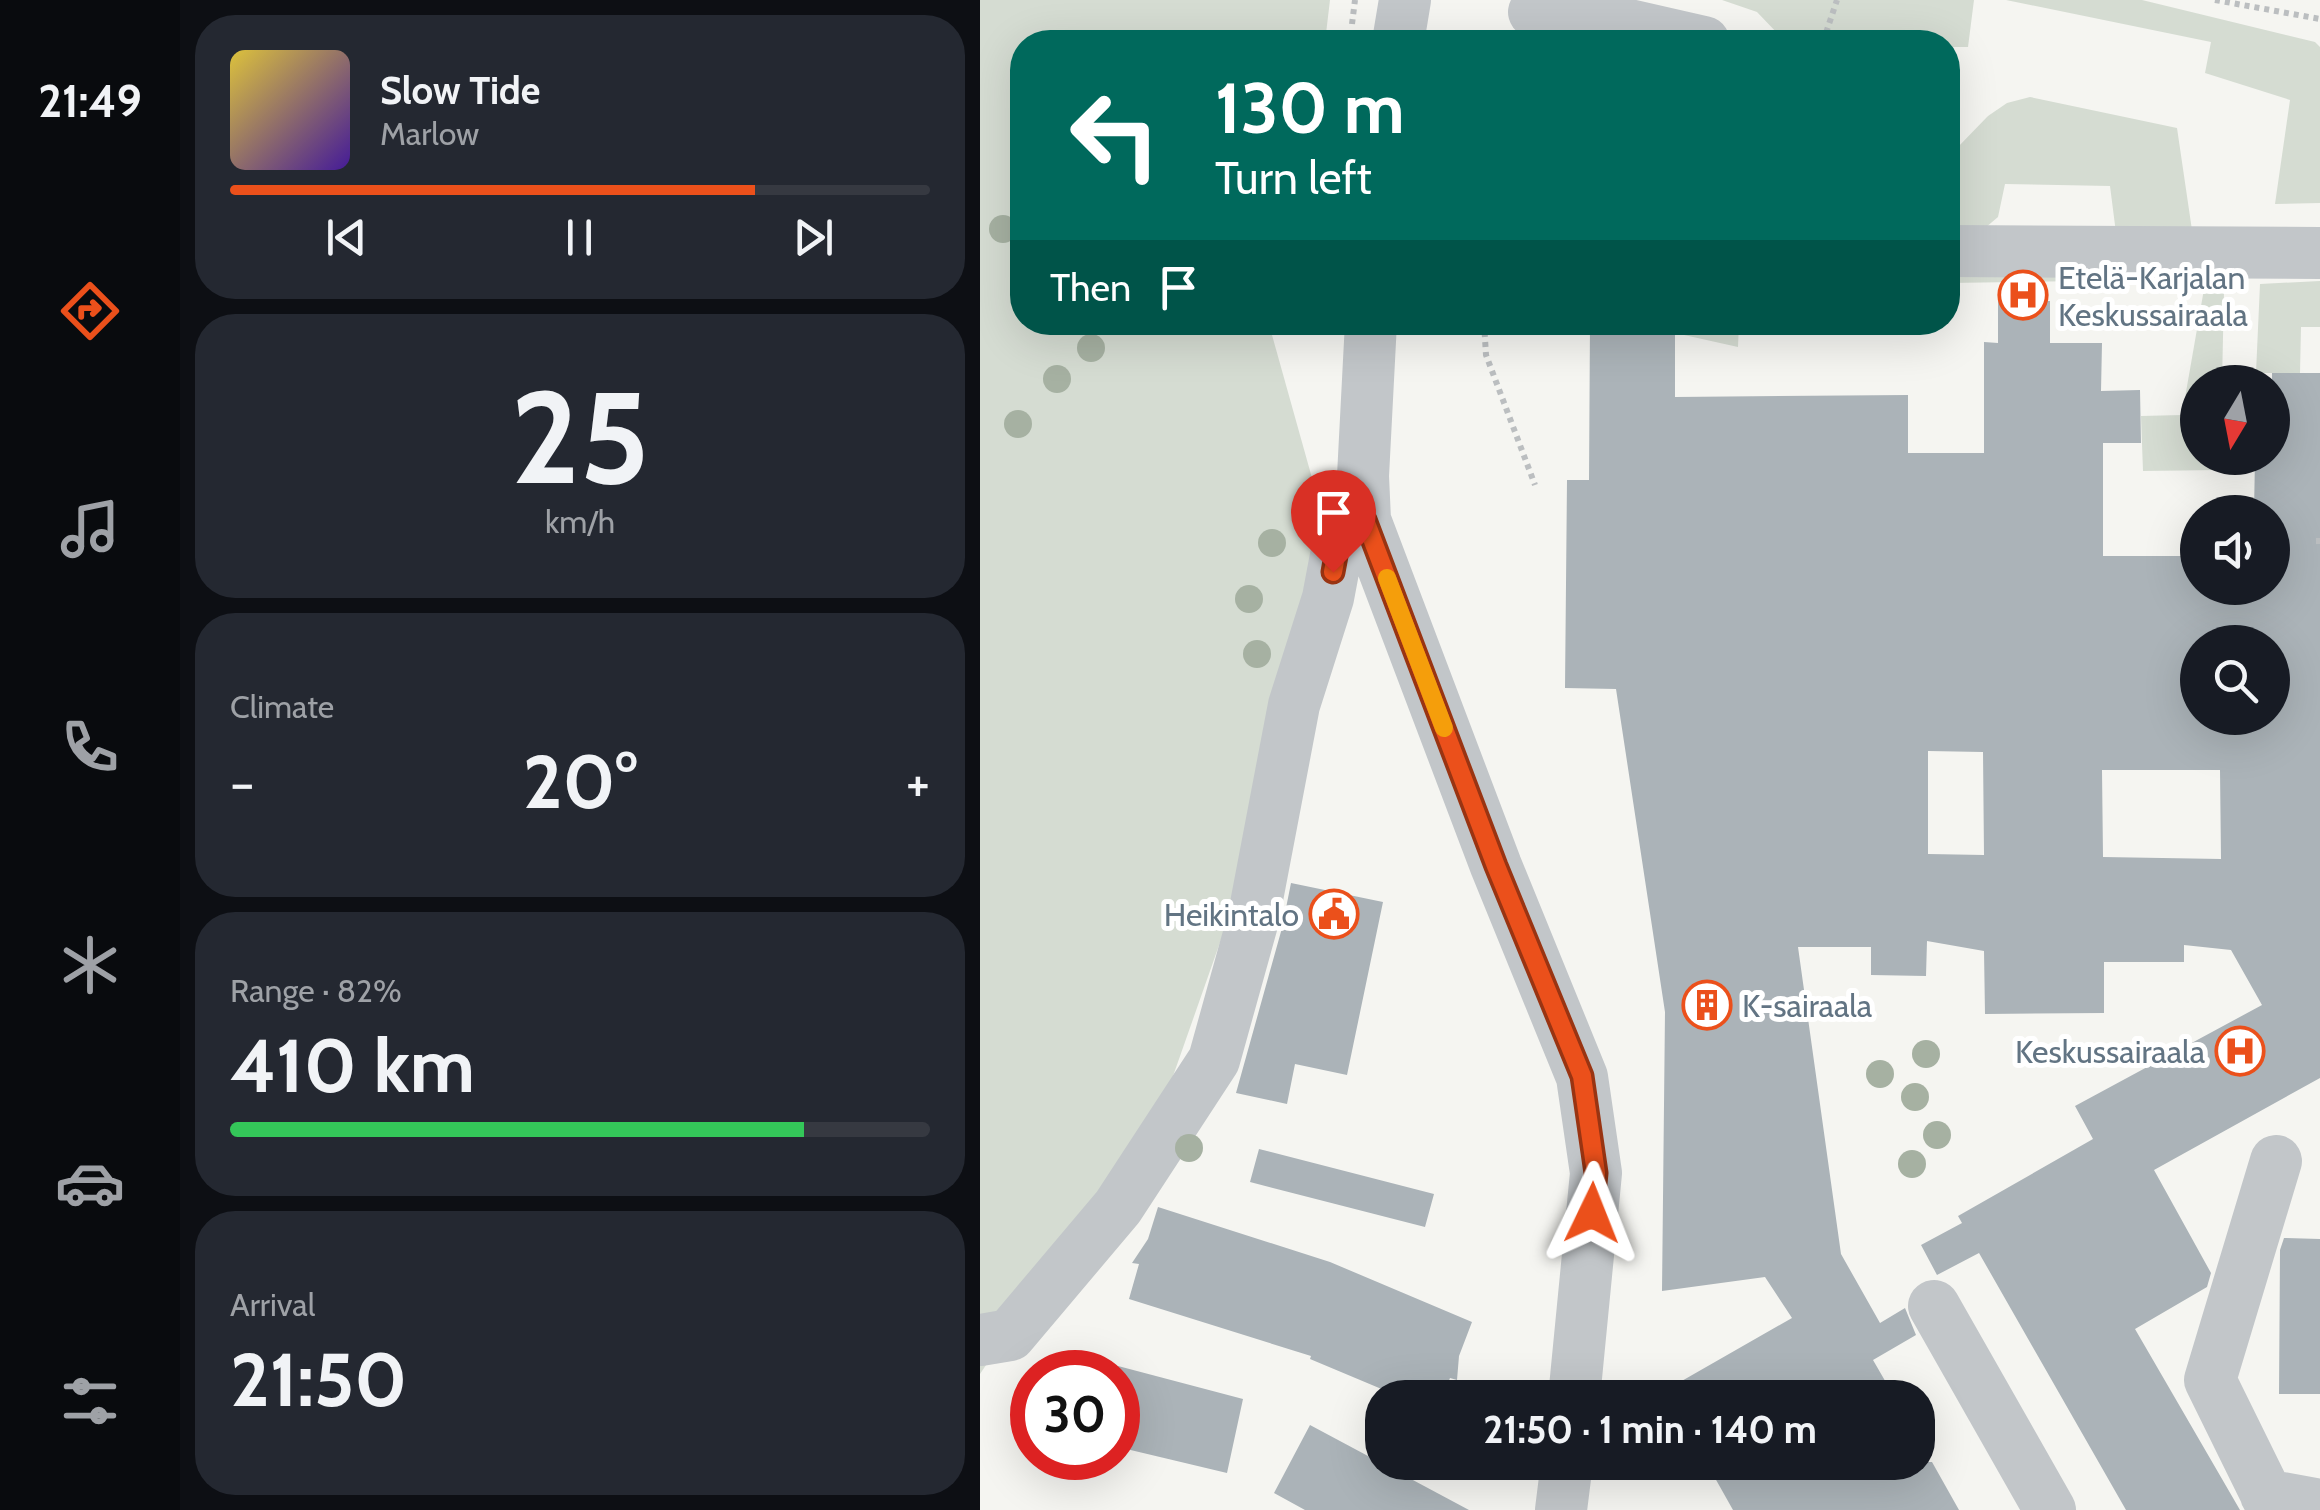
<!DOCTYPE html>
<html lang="en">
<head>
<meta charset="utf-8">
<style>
  body { margin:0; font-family:Cabin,sans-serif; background:#242831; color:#f1f3f6; height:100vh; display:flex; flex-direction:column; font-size:38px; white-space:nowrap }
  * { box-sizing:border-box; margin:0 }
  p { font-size:32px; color:#9ea1a6 }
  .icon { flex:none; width:55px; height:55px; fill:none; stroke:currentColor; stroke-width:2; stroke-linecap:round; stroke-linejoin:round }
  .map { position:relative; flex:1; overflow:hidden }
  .details { display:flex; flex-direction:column; gap:15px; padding:15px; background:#0d0f14; width:800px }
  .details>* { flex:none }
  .banner { position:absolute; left:30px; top:30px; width:950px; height:305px; border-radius:40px; box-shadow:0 10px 40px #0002; background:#00695c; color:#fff; overflow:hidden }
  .needle { width:65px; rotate:190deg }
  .buttons { position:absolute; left:1200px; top:365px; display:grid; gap:20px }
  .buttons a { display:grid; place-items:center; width:110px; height:110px; border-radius:50%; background:#171b24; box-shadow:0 10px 40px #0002; font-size:50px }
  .speed { position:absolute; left:30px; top:1350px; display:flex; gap:20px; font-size:50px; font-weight:700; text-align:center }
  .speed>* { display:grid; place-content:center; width:130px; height:130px; border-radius:50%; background:#171b24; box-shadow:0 10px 40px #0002; line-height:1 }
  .speed .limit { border:15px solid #d22; background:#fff; color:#111 }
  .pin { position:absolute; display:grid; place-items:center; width:85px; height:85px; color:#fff; margin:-102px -42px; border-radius:50% 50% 50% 0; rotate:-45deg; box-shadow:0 0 10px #0007 }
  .pin .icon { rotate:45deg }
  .me { position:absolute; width:110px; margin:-55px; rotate:2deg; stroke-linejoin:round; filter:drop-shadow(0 0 8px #0008) }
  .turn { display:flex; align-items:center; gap:35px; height:210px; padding:0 40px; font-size:45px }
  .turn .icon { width:130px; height:130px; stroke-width:2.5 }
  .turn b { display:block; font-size:70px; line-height:85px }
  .then { display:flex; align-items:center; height:95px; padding:0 40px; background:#0003; gap:20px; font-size:38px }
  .big { font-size:75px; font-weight:700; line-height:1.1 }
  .details .widget { flex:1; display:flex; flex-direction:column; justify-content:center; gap:15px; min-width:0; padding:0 35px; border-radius:40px; background:#242831 }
  .details .dial { align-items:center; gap:0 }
  .dial b { font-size:130px; line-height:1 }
  .song { display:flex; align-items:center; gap:30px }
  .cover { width:120px; height:120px; border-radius:15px; background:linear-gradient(135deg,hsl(50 70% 55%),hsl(260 70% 35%)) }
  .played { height:10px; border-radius:5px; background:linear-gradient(90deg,#eb501b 75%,#363941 75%) }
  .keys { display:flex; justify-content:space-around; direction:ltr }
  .heat { display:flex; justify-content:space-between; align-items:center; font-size:55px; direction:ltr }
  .charge { height:15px; border-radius:8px; background:linear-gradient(90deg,#34c759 82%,#363941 0) }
  .trip { position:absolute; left:385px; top:1380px; width:570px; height:100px; border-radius:40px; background:#171b24; box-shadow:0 10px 40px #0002; font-weight:700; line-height:100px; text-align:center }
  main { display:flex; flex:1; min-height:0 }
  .tab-bar { display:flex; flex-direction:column; width:180px; justify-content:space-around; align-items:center; background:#090b0e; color:#9ea1a6 }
  .tab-bar .icon { width:70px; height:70px }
  .tab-bar .active { color:#eb501b }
  .tab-bar b { font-size:45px; color:#f1f3f6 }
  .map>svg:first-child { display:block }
  .green { fill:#d5dcd2 }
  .building { fill:#abb3b8; fill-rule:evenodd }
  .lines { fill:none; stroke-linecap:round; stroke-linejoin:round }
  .path { stroke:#bbbec0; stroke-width:6; stroke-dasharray:5 5; stroke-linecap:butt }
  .minor { stroke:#c2c6c9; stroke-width:52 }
  .tree { fill:#a6b1a2 }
  .route-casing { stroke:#993412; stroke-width:25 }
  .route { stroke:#eb501b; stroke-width:18 }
  .slow { stroke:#f59e0b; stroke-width:18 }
  .labels { text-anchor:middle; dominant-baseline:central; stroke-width:10; stroke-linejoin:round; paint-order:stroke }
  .poi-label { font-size:32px; fill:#627483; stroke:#fff; text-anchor:start }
</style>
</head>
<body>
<main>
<nav class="tab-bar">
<b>21:49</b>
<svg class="icon active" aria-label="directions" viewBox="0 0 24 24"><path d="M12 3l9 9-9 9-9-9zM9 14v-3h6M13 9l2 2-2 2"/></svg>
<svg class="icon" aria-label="music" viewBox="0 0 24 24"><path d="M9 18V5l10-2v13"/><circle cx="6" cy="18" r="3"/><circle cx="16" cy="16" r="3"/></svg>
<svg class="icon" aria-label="phone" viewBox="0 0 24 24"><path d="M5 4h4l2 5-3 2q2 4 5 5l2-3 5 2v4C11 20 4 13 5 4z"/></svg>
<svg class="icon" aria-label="climate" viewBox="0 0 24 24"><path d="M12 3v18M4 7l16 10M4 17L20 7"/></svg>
<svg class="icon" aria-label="car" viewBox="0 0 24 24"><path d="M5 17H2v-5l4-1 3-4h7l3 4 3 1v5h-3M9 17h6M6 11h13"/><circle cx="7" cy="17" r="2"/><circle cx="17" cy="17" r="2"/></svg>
<svg class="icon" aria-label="filters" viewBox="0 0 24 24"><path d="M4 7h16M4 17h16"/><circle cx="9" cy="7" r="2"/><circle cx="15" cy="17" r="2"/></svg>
</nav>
<section class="details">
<div class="widget">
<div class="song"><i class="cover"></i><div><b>Slow Tide</b><p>Marlow</p></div></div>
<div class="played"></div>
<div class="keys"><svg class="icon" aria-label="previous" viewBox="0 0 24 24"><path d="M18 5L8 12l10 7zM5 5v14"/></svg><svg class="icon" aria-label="pause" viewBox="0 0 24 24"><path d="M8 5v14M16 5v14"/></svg><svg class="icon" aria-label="next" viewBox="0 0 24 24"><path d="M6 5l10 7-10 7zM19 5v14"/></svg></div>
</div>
<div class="widget dial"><b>25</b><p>km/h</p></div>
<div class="widget"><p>Climate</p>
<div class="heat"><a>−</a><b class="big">20°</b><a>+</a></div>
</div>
<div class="widget"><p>Range · 82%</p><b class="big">410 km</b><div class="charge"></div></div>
<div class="widget"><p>Arrival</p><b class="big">21:50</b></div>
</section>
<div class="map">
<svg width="1340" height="1510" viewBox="0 0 1340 1510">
  <rect width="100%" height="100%" fill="#f5f5f1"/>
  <path class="green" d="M0 0H350L345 42H42V322L294 323 292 335 332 478 334 589 250 914 186 1096 0 1374Z
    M742 0H994L988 47H968V42H960L953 37 949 42H812L801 37 777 12Z
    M1026 0H1162L1335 42 1340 47V203L1295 204 1310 100 1225 73 1231 42Z
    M1050 97 1197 128 1213 237 1136 233 1130 186 1025 184 1018 217 992 239 968 237V166L976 149 1008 116 1027 103Z
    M968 267 1170 270 1168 280 968 283Z
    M1340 281V327H1321L1320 373H1276L1280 284Z
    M1224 289 1244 292 1242 382H1218V458H1241V470L1163 471 1161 416 1202 415Z
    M695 323H759L758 347 695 333Z"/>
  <path class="building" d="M1018 301H1070V343H1122L1121 391 1160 390 1161 443H1123V556H1218V588H1292V512H1274L1275 458H1292V373H1340V1078L1174 1170 1231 1273 1227 1287 1155 1329 1260 1510H1146L999 1253 957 1275 941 1245 982 1223 978 1216 1113 1139 1095 1106 1282 1005 1251 950 1204 945V962H1124V1013L1005 1014 1004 951 947 941 946 976 891 975V947H818L861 1254 900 1323 925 1308 936 1335 893 1360 915 1398H672L812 1318 785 1277 682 1291 685 1012 636 689 585 688 587 480H609L610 322H695V397L928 395V453H1004V342L1018 343ZM1218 642H1292V718H1218ZM948 751 1003 752 1004 855 948 854ZM1122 770H1240L1241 859 1123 857Z
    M311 883 403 902 367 1075 315 1064 307 1104 256 1093 302 928Z
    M279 1149 454 1194 445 1227 270 1182Z
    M178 1207 350 1262 492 1322 479 1356 477 1380 470 1378 462 1398H423L330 1359 331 1356 149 1299 159 1264 152 1263 168 1239Z
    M1304 1238 1340 1239V1394H1299L1300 1250Z
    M138 1366 263 1399 247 1473 138 1447Z
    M330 1425 489 1510H325L294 1493Z
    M726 1462H952L979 1510H753Z"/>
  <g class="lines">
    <path class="path" d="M1235 0 1340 19
      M372 24 375 0
      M843 42 857 0
      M504 322 506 355 555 485
      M1336 541H1340"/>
    <path class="minor" d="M554 12 649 25 724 42
      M418 42 425 0
      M968 251 1340 253
      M391 322 383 476 385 520 516 866 602 1077 616 1173 594 1398
      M954 1306 1070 1510
      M0 1340 30 1335 138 1207 234 1060 273 920 314 705 348 598 358 545 385 520
      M1286 1495 1340 1505
      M581 1510 587 1462
      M1294 1510 1230 1380 1296 1161"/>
  </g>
  <g class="tree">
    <circle cx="23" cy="229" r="14"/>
    <circle cx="111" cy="348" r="14"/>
    <circle cx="77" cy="379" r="14"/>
    <circle cx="38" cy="424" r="14"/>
    <circle cx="292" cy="543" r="14"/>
    <circle cx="269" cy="599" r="14"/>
    <circle cx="277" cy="654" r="14"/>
    <circle cx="946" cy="1054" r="14"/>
    <circle cx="900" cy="1074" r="14"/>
    <circle cx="935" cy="1097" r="14"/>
    <circle cx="957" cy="1135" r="14"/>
    <circle cx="209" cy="1148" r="14"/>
    <circle cx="932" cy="1164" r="14"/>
  </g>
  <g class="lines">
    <g class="route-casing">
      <path id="route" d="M353 572 358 545 385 520 516 866 602 1076 616 1173 612 1213"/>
    </g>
    <use href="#route" class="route"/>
    <path class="slow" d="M407 578 464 728"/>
  </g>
  <defs>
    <g id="hospital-ring" transform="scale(2.5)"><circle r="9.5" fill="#fff" stroke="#eb501b" stroke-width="1.5"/><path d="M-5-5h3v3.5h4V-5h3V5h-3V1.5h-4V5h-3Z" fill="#eb501b"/></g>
    <g id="civic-ring" transform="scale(2.5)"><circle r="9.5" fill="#fff" stroke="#eb501b" stroke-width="1.5"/><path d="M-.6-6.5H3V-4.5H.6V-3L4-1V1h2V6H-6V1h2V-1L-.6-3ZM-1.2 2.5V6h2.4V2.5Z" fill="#eb501b"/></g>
    <g id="building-ring" transform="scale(2.5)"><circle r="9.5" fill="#fff" stroke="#eb501b" stroke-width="1.5"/><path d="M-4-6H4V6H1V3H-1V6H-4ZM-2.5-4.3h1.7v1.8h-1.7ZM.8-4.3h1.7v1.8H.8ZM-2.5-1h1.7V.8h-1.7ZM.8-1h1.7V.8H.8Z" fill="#eb501b"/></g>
  </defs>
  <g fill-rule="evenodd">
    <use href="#hospital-ring" x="1043" y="295"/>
    <use href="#civic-ring" x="354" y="914"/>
    <use href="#building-ring" x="727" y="1005"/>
    <use href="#hospital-ring" x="1260" y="1051"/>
  </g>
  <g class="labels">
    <g class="poi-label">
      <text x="1078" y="277">Etelä-Karjalan<tspan x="1078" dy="37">Keskussairaala</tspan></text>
      <text x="319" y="914" text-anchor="end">Heikintalo</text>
      <text x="762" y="1005">K-sairaala</text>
      <text x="1225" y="1051" text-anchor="end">Keskussairaala</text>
    </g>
  </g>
</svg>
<div class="buttons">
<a><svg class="needle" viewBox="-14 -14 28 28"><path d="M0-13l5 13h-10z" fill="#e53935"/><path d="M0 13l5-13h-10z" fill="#9ea1a6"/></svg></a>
<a><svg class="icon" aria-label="sound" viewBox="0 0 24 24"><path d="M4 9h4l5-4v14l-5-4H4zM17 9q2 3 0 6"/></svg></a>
<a><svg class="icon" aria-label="search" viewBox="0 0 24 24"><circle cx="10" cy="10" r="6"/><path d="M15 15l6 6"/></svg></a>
</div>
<div class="speed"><div class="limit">30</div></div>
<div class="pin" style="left:353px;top:572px;background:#d93025"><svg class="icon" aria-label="arrive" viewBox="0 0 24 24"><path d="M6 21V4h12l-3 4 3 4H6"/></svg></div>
<svg class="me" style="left:612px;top:1213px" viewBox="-20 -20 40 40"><path d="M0-17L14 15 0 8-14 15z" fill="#eb501b" stroke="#fff" stroke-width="4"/></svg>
<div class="trip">21:50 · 1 min · 140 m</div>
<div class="banner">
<div class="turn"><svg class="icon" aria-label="left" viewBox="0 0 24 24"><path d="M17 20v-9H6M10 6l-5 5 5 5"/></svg><div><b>130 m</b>Turn left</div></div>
<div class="then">Then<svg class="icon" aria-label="arrive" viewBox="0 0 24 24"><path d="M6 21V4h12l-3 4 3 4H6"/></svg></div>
</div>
</div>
</main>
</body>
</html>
